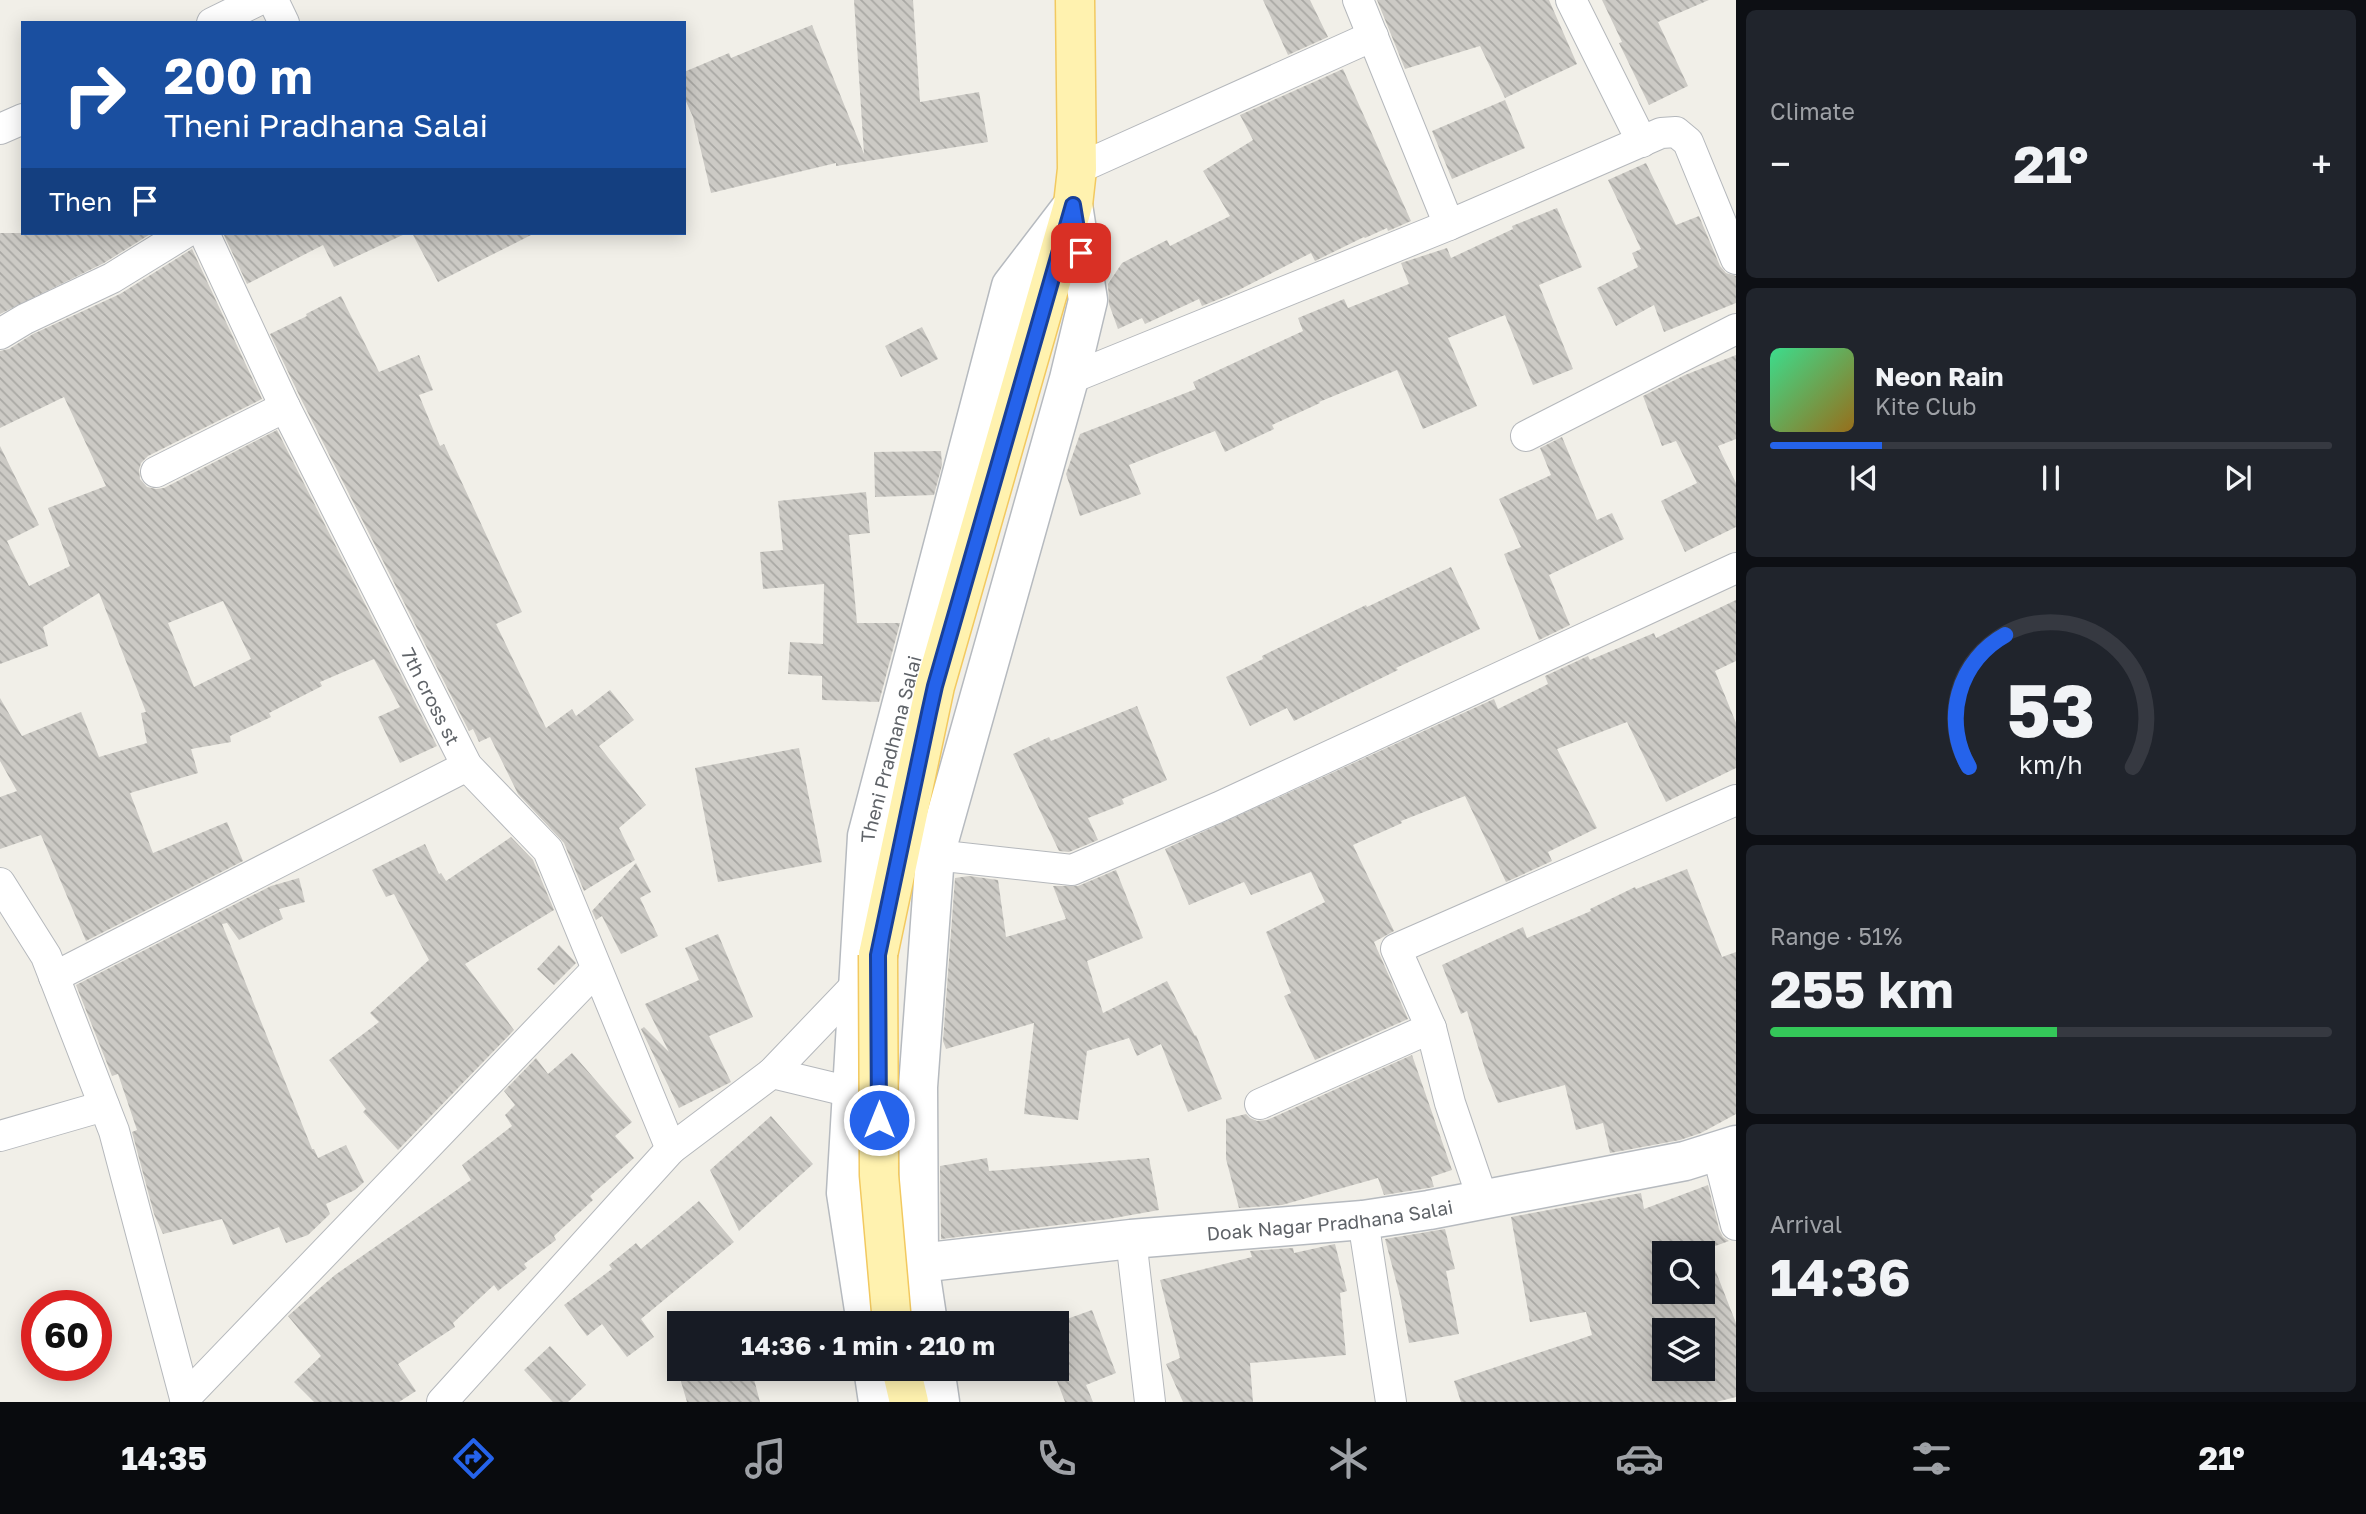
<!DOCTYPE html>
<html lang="en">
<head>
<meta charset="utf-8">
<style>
  body { margin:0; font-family:"Golos Text",sans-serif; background:#20242c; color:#f1f3f6; height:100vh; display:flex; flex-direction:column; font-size:26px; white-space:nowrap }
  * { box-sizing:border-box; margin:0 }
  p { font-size:23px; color:#9ea1a6 }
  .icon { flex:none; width:38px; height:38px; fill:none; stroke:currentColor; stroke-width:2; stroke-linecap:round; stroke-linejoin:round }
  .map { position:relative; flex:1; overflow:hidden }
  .sheet { display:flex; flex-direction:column; gap:10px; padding:10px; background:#0d0f14; width:630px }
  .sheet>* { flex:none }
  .top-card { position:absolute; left:21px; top:21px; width:665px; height:214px; border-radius:0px; box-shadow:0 4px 18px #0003; background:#1a4fa0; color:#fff; overflow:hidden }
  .buttons { position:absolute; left:1652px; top:1241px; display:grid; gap:14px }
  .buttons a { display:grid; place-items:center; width:63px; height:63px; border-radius:0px; background:#171b24; box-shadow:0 4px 18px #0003; font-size:35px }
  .speed { position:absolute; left:21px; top:1290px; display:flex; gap:14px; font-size:35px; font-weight:700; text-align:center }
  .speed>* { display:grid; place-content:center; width:91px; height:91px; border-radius:50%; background:#171b24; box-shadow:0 4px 18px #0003; line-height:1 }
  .speed .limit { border:10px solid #d22; background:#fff; color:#111 }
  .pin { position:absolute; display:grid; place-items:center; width:60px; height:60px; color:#fff; margin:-30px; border-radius:14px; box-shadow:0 4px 10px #0006 }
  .me { position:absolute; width:77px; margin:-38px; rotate:0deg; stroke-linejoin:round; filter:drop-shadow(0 0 5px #0008) }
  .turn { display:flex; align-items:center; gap:24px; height:147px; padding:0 28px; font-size:32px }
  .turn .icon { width:91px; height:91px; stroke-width:2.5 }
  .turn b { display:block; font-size:49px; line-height:60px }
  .then { display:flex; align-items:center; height:66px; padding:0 28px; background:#0003; gap:14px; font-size:26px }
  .big { font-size:52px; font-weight:700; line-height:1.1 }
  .sheet .card { flex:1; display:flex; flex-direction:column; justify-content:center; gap:10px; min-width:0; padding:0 24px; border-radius:10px; background:#20242c }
  .sheet .dial { align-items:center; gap:0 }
  .dial svg { height:182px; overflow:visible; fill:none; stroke:#363941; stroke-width:7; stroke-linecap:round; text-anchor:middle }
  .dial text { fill:#f1f3f6; stroke:none }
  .song { display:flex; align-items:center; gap:21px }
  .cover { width:84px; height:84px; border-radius:10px; background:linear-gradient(135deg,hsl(150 70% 55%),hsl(40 70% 35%)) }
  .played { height:7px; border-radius:4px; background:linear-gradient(90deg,#2563eb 20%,#363941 20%) }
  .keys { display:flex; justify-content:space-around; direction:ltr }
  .heat { display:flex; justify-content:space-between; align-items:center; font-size:38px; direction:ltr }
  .charge { height:10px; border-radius:5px; background:linear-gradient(90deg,#34c759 51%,#363941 0) }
  .trip { position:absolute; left:667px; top:1311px; width:402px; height:70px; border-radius:0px; background:#171b24; box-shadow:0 4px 18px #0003; font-weight:700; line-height:70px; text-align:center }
  .dock { display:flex; height:112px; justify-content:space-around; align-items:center; background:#090b0e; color:#9ea1a6 }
  .dock .icon { width:49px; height:49px }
  .dock .active { color:#2563eb }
  .dock b { font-size:32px; color:#f1f3f6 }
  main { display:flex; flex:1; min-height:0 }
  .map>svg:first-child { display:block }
  .building { fill:url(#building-back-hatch); fill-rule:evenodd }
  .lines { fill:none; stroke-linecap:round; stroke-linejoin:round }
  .street-casing { stroke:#b5b8bc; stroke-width:32 }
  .secondary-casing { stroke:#b6babf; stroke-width:41 }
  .primary-casing { stroke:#f2c960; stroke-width:41 }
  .street { stroke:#fff; stroke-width:30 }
  .secondary { stroke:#fff; stroke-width:38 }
  .primary { stroke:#fff2af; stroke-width:38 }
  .primary-bridge-casing { stroke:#f2c960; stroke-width:41; stroke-linecap:butt }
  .primary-bridge { stroke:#fff2af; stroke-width:38 }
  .route-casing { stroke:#184099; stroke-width:18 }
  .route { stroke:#2563eb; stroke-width:12 }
  .labels { text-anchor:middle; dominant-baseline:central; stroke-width:5; stroke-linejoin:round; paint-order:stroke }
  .street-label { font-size:19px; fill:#5f6368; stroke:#fff }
</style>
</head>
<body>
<main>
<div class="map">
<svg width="1736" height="1402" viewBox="0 0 1736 1402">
  <defs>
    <pattern id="building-back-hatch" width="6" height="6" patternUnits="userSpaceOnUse" patternTransform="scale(1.75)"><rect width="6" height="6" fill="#cccac5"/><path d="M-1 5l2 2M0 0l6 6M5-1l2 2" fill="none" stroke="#a9a8a4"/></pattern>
  </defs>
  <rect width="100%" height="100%" fill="#f1efe8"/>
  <path class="building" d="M854 0H913L920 102 979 92 988 142 836 166V163L711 193 693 117 684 97V72L729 53 731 58 812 25 864 154Z
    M1263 0H1310L1328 37 1288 55Z
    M1377 0H1549L1577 64 1505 98 1480 46 1405 69Z
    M1602 0H1709L1658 22 1688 86 1649 105 1619 43 1622 42Z
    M1343 69 1411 221 1388 231 1387 228 1365 238 1364 237 1315 261 1311 253 1229 295 1202 306 1199 299 1145 324 1142 318 1118 329 1109 304 1108 284 1122 263 1167 240 1170 246 1230 216 1203 171 1253 140 1240 115Z
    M1505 100 1525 148 1452 179 1432 131Z
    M1646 163 1676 225 1699 216 1720 266 1726 273 1736 276V303L1664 332 1654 305 1616 326 1597 288 1638 267 1632 253 1641 249 1608 180Z
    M1557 208 1582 267 1539 285 1573 369 1533 385 1505 315 1448 338 1477 406 1423 429 1397 370 1319 402 1320 403 1272 425 1274 429 1225 452 1215 431 1129 465 1141 494 1080 516 1066 474 1080 434 1196 389 1193 382 1303 331 1298 318 1344 299 1348 308 1409 284 1401 263 1447 248 1451 258 1513 229 1512 226Z
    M0 233H152L104 263 0 314Z
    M223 233H407L334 267 323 245 247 284Z
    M412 233H535L438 282Z
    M192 249 262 399 148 456 141 463 139 470 140 479 147 487 156 489 164 488 277 430 437 746 400 763 378 717 400 707 374 659 320 682 322 686 269 713 271 717 230 736 231 742 191 749 198 773 130 793 153 853 227 822 243 861 86 941 41 835 0 849V797L17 791 0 761V698L22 736 81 712 99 757 147 743 141 713 146 712 99 593 43 627 48 646 0 664V446L39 525 7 541 29 586 70 566 48 508 106 486 64 397 0 428V351L9 349 33 334 120 294ZM223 601 251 659 194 687 168 623Z
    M341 296 379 372 419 355 433 390 419 395 440 446 444 444 522 612 496 624 546 728 572 709 576 716 610 690 634 720 599 746 646 805 619 828 635 860 584 891 564 843 518 794 490 737 479 742 473 729 469 731 301 399 270 334 307 316 306 314Z
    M922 327 938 359 901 377 885 346Z
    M1736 355V439L1718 446 1736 483V527L1685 552 1661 501 1697 483 1676 441 1662 446 1643 396 1685 375Z
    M1562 437 1597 520 1612 513 1624 539 1549 575 1570 625 1539 640 1504 554 1521 547 1499 499 1551 475 1540 448Z
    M941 451 942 465 934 495 875 497 874 452Z
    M866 492 870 533 849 535 857 623H900L879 702 822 700V676L788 674 790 642 823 644 824 584 763 589 760 552 783 550 778 501Z
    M1451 567 1480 629 1396 668 1398 670 1294 721 1287 708 1250 726 1226 677 1263 659 1262 656 1366 605 1367 607Z
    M1736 600V661L1715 671 1736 723V768L1666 802 1627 722 1557 749 1597 828 1548 852 1552 861 1528 872 1506 882 1465 796 1401 821 1402 823 1353 845 1394 931 1374 942 1408 1019 1315 1060 1284 996 1291 993 1266 932 1325 902 1311 872 1251 895 1244 882 1189 905 1165 849 1494 699 1498 709 1548 684 1545 676 1588 656 1590 660 1654 633 1656 638Z
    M1137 706 1167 780 1122 799 1124 804 1088 818 1098 840 1069 852 1059 851 1013 754 1049 737 1051 741Z
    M799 748 822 862 718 882 695 768Z
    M511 837 533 860 554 910 465 964 514 1030 398 1150 363 1112 366 1109 329 1060 379 1022 370 1013 429 960 394 894 386 897 372 870 425 844 439 874 441 873 446 881Z
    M636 863 651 892 640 898 658 936 621 954 602 916 596 920 592 911Z
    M1687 869 1722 957 1736 952V1114L1701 1133 1680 1140 1610 1153 1603 1123 1576 1130 1565 1085 1498 1103 1486 1073 1467 1011 1461 1014 1442 965 1523 927 1527 938 1591 911 1590 909 1635 887 1636 889Z
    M1116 870 1143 938 1087 961 1103 1013 1167 981 1195 1036 1196 1035 1222 1099 1188 1112 1161 1044 1137 1056 1129 1038 1087 1051 1078 1120 1024 1114 1034 1023 946 1049 943 1041 955 878 969 876 998 880 1006 937 1066 919 1053 886H1078Z
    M299 878 305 902 279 909 283 919 239 940 227 923 222 924 312 1149H314L318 1158 346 1145 364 1182 355 1190 326 1204 330 1214 308 1235 286 1243 279 1227 233 1245 222 1219 163 1234 154 1214 132 1132 137 1130 118 1074 112 1076 76 985 271 886Z
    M718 934 753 1017 709 1036 731 1082 679 1108 641 1029 644 1027 669 1052 645 1004 699 980 685 948Z
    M559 945 576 963 554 985 537 969Z
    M572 1053 632 1122 615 1136 634 1158 590 1196 593 1200 554 1236 556 1240 524 1264 527 1268 498 1291 494 1285 453 1323 455 1327 398 1364 416 1391 399 1402H314L294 1382 321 1356 288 1316 335 1275 471 1180 462 1165 512 1126 505 1115 515 1105 504 1091 536 1058 548 1074Z
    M1412 1055 1452 1170 1431 1177 1434 1187 1384 1195 1378 1178 1282 1205 1239 1208 1226 1159V1119L1246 1114 1250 1118 1257 1121 1267 1120Z
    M771 1116 813 1164 739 1231 710 1170Z
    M987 1158 989 1171 1149 1158 1159 1210 1109 1219 941 1239 940 1166Z
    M1708 1185 1719 1229 1723 1237 1729 1241 1707 1249 1736 1323V1397L1716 1402H1461L1454 1381 1592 1335 1586 1312 1530 1322 1511 1217 1641 1193 1644 1209ZM1664 1253H1703V1292H1664ZM1664 1330H1703V1368H1664Z
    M699 1201 734 1242 641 1319 654 1337 627 1357 602 1324 587 1336 564 1305 612 1269 609 1265 636 1243 641 1249Z
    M1445 1229 1455 1269 1446 1271 1459 1334 1409 1343 1400 1296 1385 1239Z
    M1335 1244 1347 1291 1340 1293 1346 1355 1250 1363 1253 1402H1183L1166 1364 1180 1358 1160 1280 1252 1257 1250 1251 1293 1248 1294 1253Z
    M1092 1310 1116 1373 1086 1385 1093 1402H1065L1052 1368H1057L1056 1323Z
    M550 1346 586 1385 568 1402H553L524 1370Z
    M677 1368H751L760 1402H687Z"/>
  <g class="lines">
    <g class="street-casing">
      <g id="street">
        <path d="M273 0 284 23"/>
        <path d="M1358 0 1449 225"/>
        <path d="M1571 0 1642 142"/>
        <path d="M212 23 259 0"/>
        <path d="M0 129 23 119"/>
        <path d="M1077 169 1373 36"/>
        <path id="s1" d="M204 233 285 407 467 766 548 850 671 1149"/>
        <path d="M0 334 25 319 112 278 185 233"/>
        <path d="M1069 379 1449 225 1661 133 1676 132 1688 142 1736 259"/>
        <path d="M1526 436 1736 329"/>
        <path d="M156 472 285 407"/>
        <path d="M935 855 1072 870 1219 807 1736 568"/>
        <path d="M0 883 46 956 114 1131 186 1402"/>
        <path d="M54 977 467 766"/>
        <path d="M1431 1028 1450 1103 1483 1200"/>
        <path d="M772 1073 851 1092"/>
        <path d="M1260 1104 1431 1028 1396 949 1736 800"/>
        <path d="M0 1136 104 1106"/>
        <path d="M1717 1151 1736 1225"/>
        <path d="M1363 1220 1391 1402"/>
        <path d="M1131 1239 1150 1402"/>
        <path d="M185 1398 596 970"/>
        <path d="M442 1402 671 1149 772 1073 858 983"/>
      </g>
    </g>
    <g class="secondary-casing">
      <g id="secondary">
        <path id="s2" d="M919 1263 1131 1239 1363 1220 1429 1210 1685 1161 1736 1145"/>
        <path id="s3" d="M866 1323 846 1193 867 836 1011 286 1073 205"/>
        <path d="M928 1323 919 1263 918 1087 935 855 1069 379 1088 300 1073 205"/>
        <path d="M873 1368 878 1402"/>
        <path d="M935 1368 940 1402"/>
      </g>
    </g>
    <g class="primary-casing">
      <path id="primary" d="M878 955 935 686 1073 205 1077 169 1075 0
        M901 1368 909 1402"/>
    </g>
    <use href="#street" class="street"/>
    <use href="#secondary" class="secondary"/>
    <use href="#primary" class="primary"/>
    <g class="primary-bridge-casing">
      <path id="primary-bridge" d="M878 955 879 1175 892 1323"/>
    </g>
    <use href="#primary-bridge" class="primary-bridge"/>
  </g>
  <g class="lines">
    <g class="route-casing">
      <path id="route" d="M879 1120 878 955 929 713 935 686 1073 205 1081 253"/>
    </g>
    <use href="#route" class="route"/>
  </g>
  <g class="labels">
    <g class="street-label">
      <text stroke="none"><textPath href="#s1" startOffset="516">7th cross st</textPath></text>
      <text stroke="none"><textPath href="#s3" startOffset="579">Theni Pradhana Salai</textPath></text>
      <text stroke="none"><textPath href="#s2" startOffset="413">Doak Nagar Pradhana Salai</textPath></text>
    </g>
  </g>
</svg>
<div class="buttons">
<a><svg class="icon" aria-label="search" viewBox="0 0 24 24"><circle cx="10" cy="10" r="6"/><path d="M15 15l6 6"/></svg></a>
<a><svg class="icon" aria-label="layers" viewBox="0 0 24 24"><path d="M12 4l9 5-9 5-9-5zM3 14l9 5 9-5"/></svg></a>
</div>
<div class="speed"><div class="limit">60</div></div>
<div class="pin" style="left:1081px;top:253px;background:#d93025"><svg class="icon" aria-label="arrive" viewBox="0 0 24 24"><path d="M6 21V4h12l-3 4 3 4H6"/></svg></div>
<svg class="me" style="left:879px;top:1120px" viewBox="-20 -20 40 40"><circle r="17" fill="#2563eb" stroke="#fff" stroke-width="3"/><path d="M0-11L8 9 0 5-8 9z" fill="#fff"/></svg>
<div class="trip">14:36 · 1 min · 210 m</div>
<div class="top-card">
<div class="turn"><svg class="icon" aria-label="right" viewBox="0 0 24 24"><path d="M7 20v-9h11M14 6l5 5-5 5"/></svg><div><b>200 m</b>Theni Pradhana Salai</div></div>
<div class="then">Then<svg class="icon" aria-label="arrive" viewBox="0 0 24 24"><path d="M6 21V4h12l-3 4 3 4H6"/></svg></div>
</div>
</div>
<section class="sheet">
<div class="card"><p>Climate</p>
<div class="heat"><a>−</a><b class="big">21°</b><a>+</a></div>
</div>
<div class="card">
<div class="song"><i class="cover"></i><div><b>Neon Rain</b><p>Kite Club</p></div></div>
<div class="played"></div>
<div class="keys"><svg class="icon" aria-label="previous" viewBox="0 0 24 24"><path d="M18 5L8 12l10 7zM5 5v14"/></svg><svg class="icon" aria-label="pause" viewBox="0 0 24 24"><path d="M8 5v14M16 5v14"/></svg><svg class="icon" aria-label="next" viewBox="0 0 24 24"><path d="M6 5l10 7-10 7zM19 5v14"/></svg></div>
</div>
<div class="card dial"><svg viewBox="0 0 100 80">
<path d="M14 69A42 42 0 1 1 86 69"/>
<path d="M14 69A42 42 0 0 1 30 11" stroke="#2563eb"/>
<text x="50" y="56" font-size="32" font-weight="700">53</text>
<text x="50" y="72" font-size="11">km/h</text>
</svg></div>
<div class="card"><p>Range · 51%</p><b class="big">255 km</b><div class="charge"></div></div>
<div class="card"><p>Arrival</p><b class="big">14:36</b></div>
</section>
</main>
<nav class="dock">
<b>14:35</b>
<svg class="icon active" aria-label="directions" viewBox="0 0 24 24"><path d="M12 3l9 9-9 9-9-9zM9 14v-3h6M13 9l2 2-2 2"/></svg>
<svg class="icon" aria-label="music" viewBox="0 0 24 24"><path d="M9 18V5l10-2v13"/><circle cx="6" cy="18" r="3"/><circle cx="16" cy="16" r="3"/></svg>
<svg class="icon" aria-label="phone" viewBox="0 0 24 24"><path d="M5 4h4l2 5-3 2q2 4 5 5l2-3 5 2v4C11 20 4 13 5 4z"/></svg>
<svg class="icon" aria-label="climate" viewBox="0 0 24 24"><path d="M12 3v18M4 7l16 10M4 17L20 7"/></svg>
<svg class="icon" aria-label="car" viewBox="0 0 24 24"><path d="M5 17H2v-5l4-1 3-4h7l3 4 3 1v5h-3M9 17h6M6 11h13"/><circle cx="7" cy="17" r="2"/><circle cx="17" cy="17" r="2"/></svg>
<svg class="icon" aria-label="filters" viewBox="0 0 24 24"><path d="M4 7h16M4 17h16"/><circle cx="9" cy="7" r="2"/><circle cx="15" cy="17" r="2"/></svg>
<b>21°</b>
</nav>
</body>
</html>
